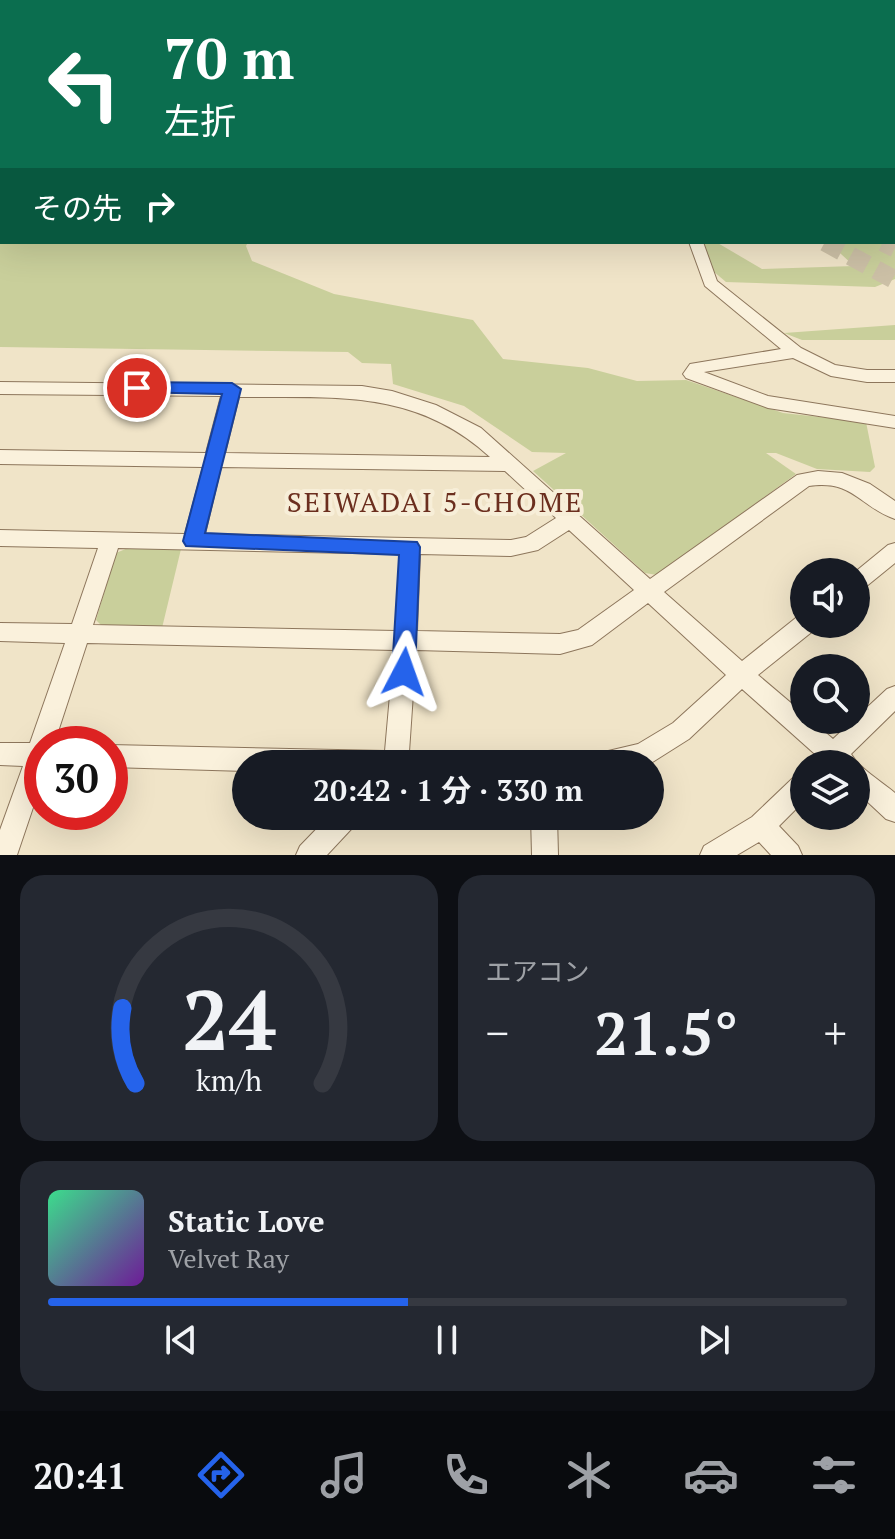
<!DOCTYPE html>
<html lang="ja">
<head>
<meta charset="utf-8">
<style>
  body { margin:0; font-family:"PT Serif","Noto Sans JP",serif; background:#242831; color:#f1f3f6; height:100vh; display:flex; flex-direction:column; font-size:30px; white-space:nowrap }
  * { box-sizing:border-box; margin:0 }
  p { font-size:26px; color:#9ea1a6 }
  .icon { flex:none; width:44px; height:44px; fill:none; stroke:currentColor; stroke-width:2; stroke-linecap:round; stroke-linejoin:round }
  .map { position:relative; height:855px; overflow:hidden }
  .panel { display:flex; flex-direction:column; gap:20px; padding:20px; background:#0d0f14; flex:1 }
  .panel>* { flex:none }
  .banner { position:absolute; left:0px; top:0px; width:896px; height:244px; box-shadow:0 8px 32px #0002; background:#0b6e4f; color:#fff; overflow:hidden }
  .controls { position:absolute; left:790px; top:558px; display:grid; gap:16px }
  .controls a { display:grid; place-items:center; width:80px; height:80px; border-radius:50%; background:#171b24; box-shadow:0 8px 32px #0002; font-size:40px }
  .speed { position:absolute; left:24px; top:726px; display:flex; gap:16px; font-size:40px; font-weight:700; text-align:center }
  .speed>* { display:grid; place-content:center; width:104px; height:104px; border-radius:50%; background:#171b24; box-shadow:0 8px 32px #0002; line-height:1 }
  .speed .limit { border:12px solid #d22; background:#fff; color:#111 }
  .pin { position:absolute; display:grid; place-items:center; width:68px; height:68px; color:#fff; margin:-34px; border:4px solid #fff; border-radius:50%; box-shadow:0 2px 8px #0007 }
  .me { position:absolute; width:88px; margin:-44px; rotate:4deg; stroke-linejoin:round; filter:drop-shadow(0 0 6px #0008) }
  .turn { display:flex; align-items:center; gap:28px; height:168px; padding:0 32px; font-size:36px }
  .turn .icon { width:104px; height:104px; stroke-width:2.5 }
  .turn b { display:block; font-size:56px; line-height:68px }
  .then { display:flex; align-items:center; height:76px; padding:0 32px; background:#0003; gap:16px; font-size:30px }
  .big { font-size:60px; font-weight:700; line-height:1.1 }
  .panel .card { flex:1; display:flex; flex-direction:column; justify-content:center; gap:12px; min-width:0; padding:0 28px; border-radius:24px; background:#242831 }
  .panel .dial { align-items:center; gap:0 }
  .dial svg { height:208px; overflow:visible; fill:none; stroke:#363941; stroke-width:7; stroke-linecap:round; text-anchor:middle }
  .dial text { fill:#f1f3f6; stroke:none }
  .song { display:flex; align-items:center; gap:24px }
  .cover { width:96px; height:96px; border-radius:12px; background:linear-gradient(135deg,hsl(150 70% 55%),hsl(280 70% 35%)) }
  .played { height:8px; border-radius:4px; background:linear-gradient(90deg,#2563eb 45%,#363941 45%) }
  .keys { display:flex; justify-content:space-around; direction:ltr }
  .heat { display:flex; justify-content:space-between; align-items:center; font-size:44px; direction:ltr }
  .panel .tiles { flex:1; display:grid; gap:20px; grid-template-columns:1fr 1fr }
  .card:last-child { grid-column:span 2 }
  .trip { position:absolute; left:232px; top:750px; width:432px; height:80px; border-radius:40px; background:#171b24; box-shadow:0 8px 32px #0002; font-weight:700; line-height:80px; text-align:center }
  .tab-bar { display:flex; height:128px; justify-content:space-around; align-items:center; background:#090b0e; color:#9ea1a6 }
  .tab-bar .icon { width:56px; height:56px }
  .tab-bar .active { color:#2563eb }
  .tab-bar b { font-size:36px; color:#f1f3f6 }
  .map>svg:first-child { display:block }
  .green { fill:#c9cf9b }
  .lines { fill:none; stroke-linecap:round; stroke-linejoin:round }
  .highway-tunnel { stroke:#ccc0a6; stroke-width:19; stroke-dasharray:19 10; stroke-linecap:butt }
  .minor-casing { stroke:#8d765c; stroke-width:2 }
  .highway-casing { stroke:#5b4430; stroke-width:2 }
  .minor { fill:#faf1dc; fill-rule:evenodd }
  .highway { fill:#e0a458; fill-rule:evenodd }
  .route { fill:#2563eb; stroke:#184099; stroke-width:2 }
  .labels { text-anchor:middle; dominant-baseline:central; stroke-width:8; stroke-linejoin:round; paint-order:stroke }
  .neighbourhood-label { font-size:28px; letter-spacing:2px; fill:#6b2e1e; stroke:#f7eed8 }
</style>
</head>
<body>
<div class="map">
<svg width="895" height="855" viewBox="0 0 895 855">
  <rect width="100%" height="100%" fill="#f0e4c8"/>
  <path class="green" d="M0 0 357 2H2V242H248L246 246 252 261 334 294 473 320 503 359 588 368 637 381 686 380 783 413 866 422 875 467 870 472 817 469 776 453H766L796 474 657 575 645 573 533 471 566 453 532 452 464 406 393 384 391 364 362 363 348 352 0 347Z
    M543 0H895V279L875 287 726 282 713 271 702 242H716L762 269 854 266 828 242H894V2Z
    M895 325V340H802L784 333Z
    M128 548 181 549 162 628 102 626 96 620 116 553Z"/>
  <g class="lines">
    <path class="highway-tunnel" d="M825 242 895 280
      M883 242 895 248"/>
    <g class="minor-casing">
      <path id="minor" d="M497 0H516L517 2H498Z
        M0 75H2V81H0Z
        M689 242H703L717 281 801 348 835 365 867 370H895V382H867L831 376 793 358 704 372 768 396 895 416V428L768 408 686 378 683 374 690 364 781 349 705 286Z
        M0 382 362 386 392 391 436 405 481 428 650 579 797 475 818 471 842 473 870 484 895 501V519C860 507 853 479 809 486L664 592 742 661 797 617 804 615V624H816L813 631 758 675 804 714V720H811L833 739 887 689 895 686V711L851 754C860 769 881 781 895 793V822L886 819 856 791V764H812L816 755 742 689 689 739 651 763 584 764 587 756 638 744 673 723 726 675 648 603 592 645 560 654 416 650 409 752H443L452 756 455 764H246V771L110 767V745L385 751 394 650 87 643 54 744H42V781L18 852 17 855H0V830L23 766 0 765V743H30L65 643 0 641V623L72 624 98 548 0 546V530L185 534 203 467 0 464V450L206 453 221 396 0 394ZM239 397C333 398 415 388 490 457L225 453ZM221 467 505 471 556 518 526 537 511 540 205 534ZM569 530 634 590 578 630 560 634 417 631 420 554 511 556 538 550ZM118 548 400 554 396 631 93 625Z
        M895 543V563L863 589 856 592 855 572 888 545Z
        M804 772V801L779 826 798 846 802 855H771L759 842 737 855H700L704 846 752 817 795 776Z
        M329 816H359L355 825 327 855H296L300 846Z
        M531 816H557L558 855H532Z"/>
    </g>
    <g class="highway-casing">
      <path id="highway" d="M362 0H379L381 2H364Z
        M399 0H416L418 2H401Z"/>
    </g>
    <use href="#minor" class="minor"/>
    <use href="#highway" class="highway"/>
  </g>
  <path class="route" d="M137 382 232 383 241 389 205 533 417 542 420 547 415 672 412 679 404 682 396 679 392 672 399 555 186 546 183 541 222 394 130 392 128 388Z"/>
  <g class="labels">
    <g class="neighbourhood-label">
      <text x="435" y="501">SEIWADAI 5-CHOME</text>
    </g>
  </g>
</svg>
<div class="controls">
<a><svg class="icon" aria-label="sound" viewBox="0 0 24 24"><path d="M4 9h4l5-4v14l-5-4H4zM17 9q2 3 0 6"/></svg></a>
<a><svg class="icon" aria-label="search" viewBox="0 0 24 24"><circle cx="10" cy="10" r="6"/><path d="M15 15l6 6"/></svg></a>
<a><svg class="icon" aria-label="layers" viewBox="0 0 24 24"><path d="M12 4l9 5-9 5-9-5zM3 14l9 5 9-5"/></svg></a>
</div>
<div class="speed"><div class="limit">30</div></div>
<div class="pin" style="left:137px;top:388px;background:#d93025"><svg class="icon" aria-label="arrive" viewBox="0 0 24 24"><path d="M6 21V4h12l-3 4 3 4H6"/></svg></div>
<svg class="me" style="left:404px;top:672px" viewBox="-20 -20 40 40"><path d="M0-17L14 15 0 8-14 15z" fill="#2563eb" stroke="#fff" stroke-width="4"/></svg>
<div class="trip">20:42 · 1 分 · 330 m</div>
<div class="banner">
<div class="turn"><svg class="icon" aria-label="left" viewBox="0 0 24 24"><path d="M17 20v-9H6M10 6l-5 5 5 5"/></svg><div><b>70 m</b>左折</div></div>
<div class="then">その先<svg class="icon" aria-label="right" viewBox="0 0 24 24"><path d="M7 20v-9h11M14 6l5 5-5 5"/></svg></div>
</div>
</div>
<section class="panel">
<div class="tiles">
<div class="card dial"><svg viewBox="0 0 100 80">
<path d="M14 69A42 42 0 1 1 86 69"/>
<path d="M14 69A42 42 0 0 1 9 40" stroke="#2563eb"/>
<text x="50" y="56" font-size="32" font-weight="700">24</text>
<text x="50" y="72" font-size="11">km/h</text>
</svg></div>
<div class="card"><p>エアコン</p>
<div class="heat"><a>−</a><b class="big">21.5°</b><a>+</a></div>
</div>
<div class="card">
<div class="song"><i class="cover"></i><div><b>Static Love</b><p>Velvet Ray</p></div></div>
<div class="played"></div>
<div class="keys"><svg class="icon" aria-label="previous" viewBox="0 0 24 24"><path d="M18 5L8 12l10 7zM5 5v14"/></svg><svg class="icon" aria-label="pause" viewBox="0 0 24 24"><path d="M8 5v14M16 5v14"/></svg><svg class="icon" aria-label="next" viewBox="0 0 24 24"><path d="M6 5l10 7-10 7zM19 5v14"/></svg></div>
</div>
</div>
</section>
<nav class="tab-bar">
<b>20:41</b>
<svg class="icon active" aria-label="directions" viewBox="0 0 24 24"><path d="M12 3l9 9-9 9-9-9zM9 14v-3h6M13 9l2 2-2 2"/></svg>
<svg class="icon" aria-label="music" viewBox="0 0 24 24"><path d="M9 18V5l10-2v13"/><circle cx="6" cy="18" r="3"/><circle cx="16" cy="16" r="3"/></svg>
<svg class="icon" aria-label="phone" viewBox="0 0 24 24"><path d="M5 4h4l2 5-3 2q2 4 5 5l2-3 5 2v4C11 20 4 13 5 4z"/></svg>
<svg class="icon" aria-label="climate" viewBox="0 0 24 24"><path d="M12 3v18M4 7l16 10M4 17L20 7"/></svg>
<svg class="icon" aria-label="car" viewBox="0 0 24 24"><path d="M5 17H2v-5l4-1 3-4h7l3 4 3 1v5h-3M9 17h6M6 11h13"/><circle cx="7" cy="17" r="2"/><circle cx="17" cy="17" r="2"/></svg>
<svg class="icon" aria-label="filters" viewBox="0 0 24 24"><path d="M4 7h16M4 17h16"/><circle cx="9" cy="7" r="2"/><circle cx="15" cy="17" r="2"/></svg>
</nav>
</body>
</html>
